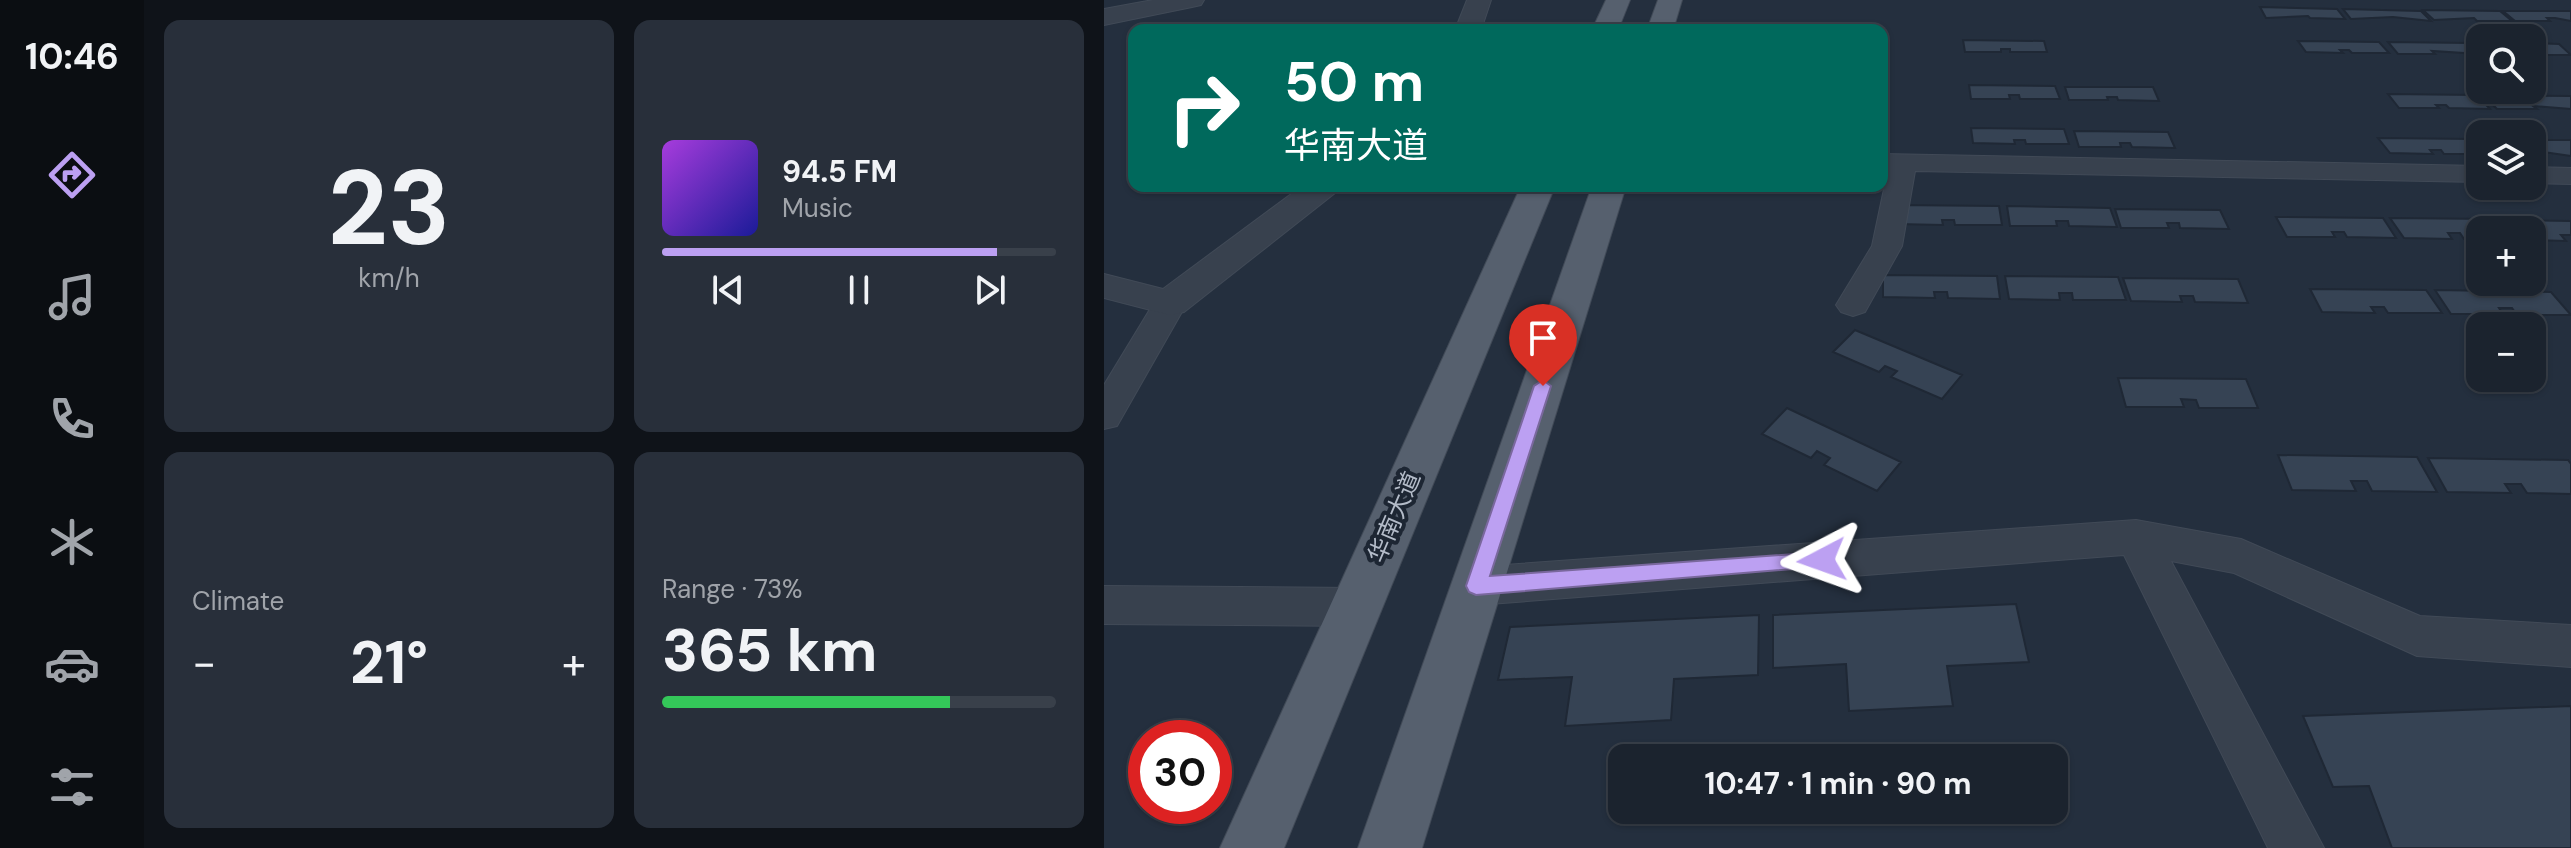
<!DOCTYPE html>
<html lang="en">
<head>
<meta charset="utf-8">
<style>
  body { margin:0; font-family:"DM Sans","Noto Sans SC",sans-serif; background:#282f3a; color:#f1f3f6; height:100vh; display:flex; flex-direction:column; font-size:30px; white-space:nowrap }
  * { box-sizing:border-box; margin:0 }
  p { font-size:26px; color:#a0a4aa }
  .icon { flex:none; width:44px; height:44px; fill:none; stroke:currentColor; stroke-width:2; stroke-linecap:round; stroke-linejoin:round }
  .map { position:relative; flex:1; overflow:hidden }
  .drawer { display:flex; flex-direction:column; gap:20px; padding:20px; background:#0f1319; width:960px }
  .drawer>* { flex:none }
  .banner { position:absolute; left:24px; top:24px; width:760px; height:168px; border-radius:16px; box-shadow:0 2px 6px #0004,0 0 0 2px #39404a; background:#00695c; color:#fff; overflow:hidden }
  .controls { position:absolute; left:1362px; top:24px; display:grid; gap:16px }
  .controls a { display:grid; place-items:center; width:80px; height:80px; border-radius:16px; background:#1b232e; box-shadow:0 2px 6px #0004,0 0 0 2px #39404a; font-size:40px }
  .speed { position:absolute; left:24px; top:720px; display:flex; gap:16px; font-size:40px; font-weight:700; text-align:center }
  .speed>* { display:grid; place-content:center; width:104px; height:104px; border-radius:50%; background:#1b232e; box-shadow:0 2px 6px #0004,0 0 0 2px #39404a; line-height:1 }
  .speed .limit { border:12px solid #d22; background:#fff; color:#111 }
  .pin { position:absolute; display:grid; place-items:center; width:68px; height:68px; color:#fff; margin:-82px -34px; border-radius:50% 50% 50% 0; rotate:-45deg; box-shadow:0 0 8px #0007 }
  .pin .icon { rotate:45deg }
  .me { position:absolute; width:88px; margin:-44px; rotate:266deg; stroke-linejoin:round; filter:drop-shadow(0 0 6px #0008) }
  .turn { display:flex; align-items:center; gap:28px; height:168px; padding:0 24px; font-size:36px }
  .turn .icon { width:104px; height:104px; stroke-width:2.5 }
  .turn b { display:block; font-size:56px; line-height:68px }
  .big { font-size:60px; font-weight:700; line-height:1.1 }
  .drawer .tile { flex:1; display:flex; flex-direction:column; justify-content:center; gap:12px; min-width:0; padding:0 28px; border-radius:16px; background:#282f3a }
  .drawer .dial { align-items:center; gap:0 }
  .dial b { font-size:104px; line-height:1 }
  .song { display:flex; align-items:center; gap:24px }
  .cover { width:96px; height:96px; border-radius:12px; background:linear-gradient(135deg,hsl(280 70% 55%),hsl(240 70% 35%)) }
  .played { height:8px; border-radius:4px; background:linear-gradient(90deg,#bca0f2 85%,#39404a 85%) }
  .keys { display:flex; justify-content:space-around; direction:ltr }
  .heat { display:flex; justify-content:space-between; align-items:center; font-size:44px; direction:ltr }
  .charge { height:12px; border-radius:6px; background:linear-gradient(90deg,#34c759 73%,#39404a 0) }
  .drawer .tiles { flex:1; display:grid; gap:20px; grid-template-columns:repeat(2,1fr) }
  .trip { position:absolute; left:504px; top:744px; width:460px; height:80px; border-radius:16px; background:#1b232e; box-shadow:0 2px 6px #0004,0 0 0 2px #39404a; font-weight:700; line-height:80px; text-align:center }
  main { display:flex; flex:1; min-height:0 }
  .dock { display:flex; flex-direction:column; width:144px; justify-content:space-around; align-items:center; background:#0b0e12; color:#a0a4aa }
  .dock .icon { width:56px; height:56px }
  .dock .current { color:#bca0f2 }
  .dock b { font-size:36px; color:#f1f3f6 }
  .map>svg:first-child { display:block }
  .building { fill:#364354; stroke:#1f2835; stroke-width:2 }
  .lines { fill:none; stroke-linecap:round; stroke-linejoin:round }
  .minor-casing { stroke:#414a57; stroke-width:2 }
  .tertiary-casing { stroke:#414a57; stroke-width:2 }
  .primary-casing { stroke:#414a57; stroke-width:2 }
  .minor { fill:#38414e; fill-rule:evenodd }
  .tertiary { fill:#38414e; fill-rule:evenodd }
  .primary { fill:#56606e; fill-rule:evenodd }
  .route { fill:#bca0f2; stroke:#7a689d; stroke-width:2 }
  .labels { text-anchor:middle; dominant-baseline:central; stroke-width:8; stroke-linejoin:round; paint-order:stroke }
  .street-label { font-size:24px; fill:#b4bcc9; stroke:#1d2633 }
</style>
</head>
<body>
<main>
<nav class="dock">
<b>10:46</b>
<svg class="icon current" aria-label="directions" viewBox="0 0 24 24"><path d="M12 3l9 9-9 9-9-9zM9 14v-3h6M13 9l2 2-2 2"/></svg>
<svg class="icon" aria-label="music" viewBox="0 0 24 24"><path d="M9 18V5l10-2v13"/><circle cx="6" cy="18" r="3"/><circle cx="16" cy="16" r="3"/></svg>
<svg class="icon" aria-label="phone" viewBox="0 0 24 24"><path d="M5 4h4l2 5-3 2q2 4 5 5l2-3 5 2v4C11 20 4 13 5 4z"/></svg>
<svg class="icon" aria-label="climate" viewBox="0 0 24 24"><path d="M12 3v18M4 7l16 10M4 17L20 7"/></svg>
<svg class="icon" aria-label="car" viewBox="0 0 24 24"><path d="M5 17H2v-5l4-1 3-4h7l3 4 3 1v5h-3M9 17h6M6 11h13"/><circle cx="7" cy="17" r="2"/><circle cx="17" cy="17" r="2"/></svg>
<svg class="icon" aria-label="filters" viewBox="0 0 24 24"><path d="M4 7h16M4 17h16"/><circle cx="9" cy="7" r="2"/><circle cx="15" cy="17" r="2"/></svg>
</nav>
<section class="drawer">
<div class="tiles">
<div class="tile dial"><b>23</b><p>km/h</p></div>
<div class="tile">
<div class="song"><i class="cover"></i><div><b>94.5 FM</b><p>Music</p></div></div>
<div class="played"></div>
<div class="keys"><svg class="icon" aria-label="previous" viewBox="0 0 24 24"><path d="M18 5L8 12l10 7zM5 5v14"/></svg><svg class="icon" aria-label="pause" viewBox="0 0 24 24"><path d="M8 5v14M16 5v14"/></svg><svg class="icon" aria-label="next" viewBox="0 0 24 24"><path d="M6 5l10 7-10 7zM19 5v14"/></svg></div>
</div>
<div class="tile"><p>Climate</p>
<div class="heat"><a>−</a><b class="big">21°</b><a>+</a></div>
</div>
<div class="tile"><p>Range · 73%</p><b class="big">365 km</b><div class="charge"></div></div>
</div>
</section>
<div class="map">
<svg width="1467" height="848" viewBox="0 0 1467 848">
  <rect width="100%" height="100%" fill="#242f3e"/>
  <path class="building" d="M1156 7 1233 9 1241 19 1206 18 1204 16 1162 18Z
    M1239 9 1317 11 1327 21 1289 17 1247 19Z
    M1319 10 1396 11 1408 21H1373L1370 18 1330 20Z
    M1399 11H1467V21L1451 18H1443L1446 21H1411Z
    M859 40 940 41 943 52H906V49H897V52H861Z
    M1194 41 1275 42 1285 53H1248L1245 50H1236L1239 53 1202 52Z
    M1284 42 1366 43 1376 54 1328 51 1331 54H1294Z
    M1428 43 1455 44 1467 55H1432L1428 52Z
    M865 85 951 86 956 99H916L915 95H905L906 99H867Z
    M961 87H1049L1055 101 1014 100 1013 97H1003L1004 100H965Z
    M1284 94 1373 95 1386 109 1345 108 1342 105H1332L1335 108H1295Z
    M1379 95 1467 96V109L1429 106 1433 109H1393Z
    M867 128 960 129 965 144H922L921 140H910L911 144 869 143Z
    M970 131 1064 132 1071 148 1028 147 1026 143H1016L1017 147H975Z
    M1274 138 1370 139 1376 146V154H1340L1337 150H1326L1329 154 1286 153Z
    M1428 140H1467V156L1433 151 1437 156H1428Z
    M791 205 895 206 898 225H851L850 220H838L839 225 792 224Z
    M903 206 1006 208 1013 227 965 226 964 221H952L953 226H906Z
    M1011 209 1116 210 1125 229 1076 228 1075 223H1063L1065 228H1017Z
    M1172 217 1279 218 1292 238 1243 237 1240 232H1228L1231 237H1183Z
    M1286 218 1393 219 1402 230H1376V239H1360L1356 233H1344L1348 239 1300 238Z
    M1397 220 1467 221V235H1457L1462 241 1428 240V230H1406Z
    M779 275 893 276 896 299 844 298 843 292H830L831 298 779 297Z
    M901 276 1014 277 1022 300H969L968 293H955L956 300 905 299Z
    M1019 278 1134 279 1144 303 1091 302 1089 296H1076L1078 302 1027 301Z
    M1206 289 1322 290 1338 313H1284L1280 307H1267L1271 313 1218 312Z
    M1331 290 1447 292 1467 315H1413L1408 308H1395L1399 314H1347Z
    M751 330 858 375 838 399 787 377 793 371 781 366 775 372 729 352Z
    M1014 378 1142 379 1154 408H1095L1092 400 1077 399 1080 407H1022Z
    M683 408 797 462 773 491 720 465 726 458 713 451 707 458 658 434Z
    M1174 455 1313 457 1333 492 1268 491 1263 481H1247L1252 491 1188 490Z
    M1324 458 1464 460 1467 464V494L1423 493 1417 484H1401L1407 493 1343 492Z
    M912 604 925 662 843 666 849 706 745 711 742 664 669 668V615Z
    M655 615 654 675 570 679 567 720 461 726 468 677 394 680 406 627Z
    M1467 706V848H1288L1265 786 1229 787 1199 716Z"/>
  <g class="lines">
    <g class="minor-casing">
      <path id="minor" d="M778 154 1376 166V182L811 171 798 246 761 312 749 316 737 312 732 305 768 246 784 170H778Z
        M1428 167 1467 168V184L1428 183Z
        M66 293 78 296 83 303 13 426 0 429V385L54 296Z
        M1032 520 1137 539 1316 616 1467 625V667L1313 656 1130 573 1067 561 1220 848H1164L1020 555 372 605 356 599 350 586 356 573 372 567Z
        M0 586 251 588 267 593 274 607 267 621 251 626 0 624Z"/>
    </g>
    <g class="tertiary-casing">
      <path id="tertiary" d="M49 0H100L97 5 88 7 0 25V9Z
        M363 0H387L377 30H351Z
        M198 186H236L231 193 80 312 66 315 0 298V274L59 289Z"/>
    </g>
    <g class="primary-casing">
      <path id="primary" d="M502 0H526L514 30H488Z
        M554 0H578L569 30H543Z
        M417 186H451L180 848H116Z
        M488 186H522L318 848H254Z"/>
    </g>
    <use href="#minor" class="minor"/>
    <use href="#tertiary" class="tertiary"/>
    <use href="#primary" class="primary"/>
  </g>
  <path class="route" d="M439 380 447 386 386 576 718 552 725 554 728 560 725 566 372 595 365 592 362 586 430 386Z"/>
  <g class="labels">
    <g class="street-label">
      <text transform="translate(290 517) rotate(-67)">华南大道</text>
    </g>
  </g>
</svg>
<div class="controls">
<a><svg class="icon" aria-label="search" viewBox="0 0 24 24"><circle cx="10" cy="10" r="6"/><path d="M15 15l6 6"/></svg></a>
<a><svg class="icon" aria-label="layers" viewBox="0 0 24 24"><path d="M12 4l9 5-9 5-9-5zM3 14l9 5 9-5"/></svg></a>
<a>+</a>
<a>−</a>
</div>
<div class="speed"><div class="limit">30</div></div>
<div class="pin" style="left:439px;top:386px;background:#d93025"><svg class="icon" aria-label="arrive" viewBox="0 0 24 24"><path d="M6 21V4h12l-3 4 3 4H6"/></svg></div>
<svg class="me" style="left:718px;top:560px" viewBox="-20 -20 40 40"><path d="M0-17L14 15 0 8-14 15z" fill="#bca0f2" stroke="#fff" stroke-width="4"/></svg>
<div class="trip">10:47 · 1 min · 90 m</div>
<div class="banner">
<div class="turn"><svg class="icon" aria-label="right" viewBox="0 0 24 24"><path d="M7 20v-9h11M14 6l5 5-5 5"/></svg><div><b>50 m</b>华南大道</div></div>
</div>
</div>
</main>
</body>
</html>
